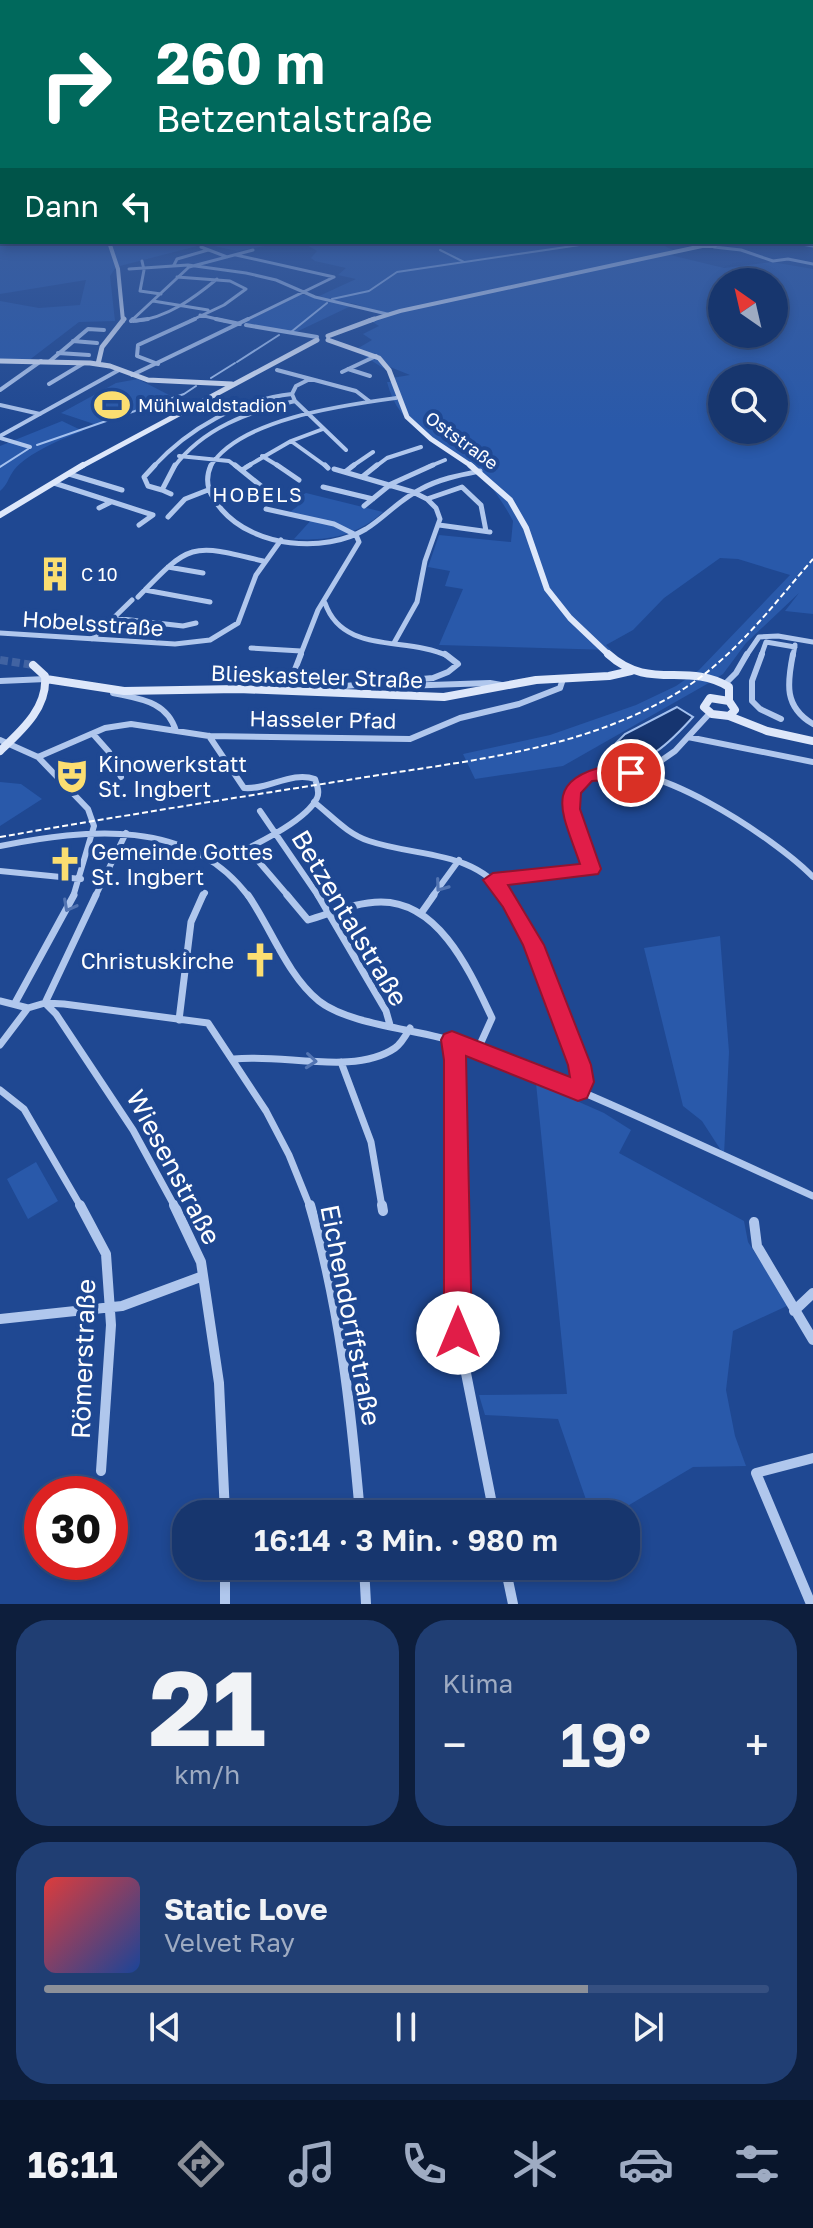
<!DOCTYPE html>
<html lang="de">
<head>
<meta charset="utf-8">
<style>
  body { margin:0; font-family:"Golos Text",sans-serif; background:#203e73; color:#f1f3f6; height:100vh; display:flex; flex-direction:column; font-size:30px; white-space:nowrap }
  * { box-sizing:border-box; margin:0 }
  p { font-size:26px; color:#9eabc2 }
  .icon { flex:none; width:44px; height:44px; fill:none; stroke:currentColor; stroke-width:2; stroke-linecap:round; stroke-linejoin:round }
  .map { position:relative; height:1604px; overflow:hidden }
  .details { display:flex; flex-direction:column; gap:16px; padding:16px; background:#0d1e3c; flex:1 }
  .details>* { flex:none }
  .hud { position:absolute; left:0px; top:0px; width:814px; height:244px; box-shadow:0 4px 12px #0003,0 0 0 2px #365081; background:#00695c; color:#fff; overflow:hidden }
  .needle { width:52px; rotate:326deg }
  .controls { position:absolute; left:708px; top:268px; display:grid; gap:16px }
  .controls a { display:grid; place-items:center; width:80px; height:80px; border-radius:50%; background:#17366e; box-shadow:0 4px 12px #0003,0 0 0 2px #365081; font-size:40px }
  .speed { position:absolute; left:24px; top:1476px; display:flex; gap:16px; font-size:40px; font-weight:700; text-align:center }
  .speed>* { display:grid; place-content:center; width:104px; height:104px; border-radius:50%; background:#17366e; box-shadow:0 4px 12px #0003,0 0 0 2px #365081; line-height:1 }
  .speed .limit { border:12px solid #d22; background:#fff; color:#111 }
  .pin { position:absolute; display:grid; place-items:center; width:68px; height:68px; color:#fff; margin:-34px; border:4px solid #fff; border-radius:50%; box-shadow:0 2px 8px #0007 }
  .me { position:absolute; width:88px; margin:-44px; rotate:0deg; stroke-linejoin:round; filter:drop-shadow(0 0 6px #0008) }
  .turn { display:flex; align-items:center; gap:28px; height:168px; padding:0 24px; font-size:36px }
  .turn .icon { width:104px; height:104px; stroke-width:2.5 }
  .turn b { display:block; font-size:56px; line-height:68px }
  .then { display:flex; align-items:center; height:76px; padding:0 24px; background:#0003; gap:16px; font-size:30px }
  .big { font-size:60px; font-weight:600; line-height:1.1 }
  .details .tile { flex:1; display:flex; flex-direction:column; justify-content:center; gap:12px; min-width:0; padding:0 28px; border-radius:32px; background:#203e73 }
  .details .dial { align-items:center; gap:0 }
  .dial b { font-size:104px; line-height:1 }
  .song { display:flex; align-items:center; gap:24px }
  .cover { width:96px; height:96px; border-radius:12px; background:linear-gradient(135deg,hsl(0 70% 55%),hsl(220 70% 35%)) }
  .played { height:8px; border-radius:4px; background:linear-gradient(90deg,#8c9099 75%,#365081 75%) }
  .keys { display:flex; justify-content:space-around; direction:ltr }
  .heat { display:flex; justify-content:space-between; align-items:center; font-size:44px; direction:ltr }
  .details .tiles { flex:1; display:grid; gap:16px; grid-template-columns:1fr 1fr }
  .tile:last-child { grid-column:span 2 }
  .trip { position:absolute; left:172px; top:1500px; width:468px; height:80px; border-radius:32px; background:#17366e; box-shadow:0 4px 12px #0003,0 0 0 2px #365081; font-weight:600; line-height:80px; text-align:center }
  .dock { display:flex; height:128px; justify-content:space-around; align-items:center; background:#09162c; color:#9eabc2 }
  .dock .icon { width:56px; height:56px }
  .dock .active { color:#8c9099 }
  .dock b { font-size:36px; color:#f1f3f6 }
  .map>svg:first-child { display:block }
  .green { fill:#2959aa; fill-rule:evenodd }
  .water { fill:#163570; stroke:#a4c1ef; stroke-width:2 }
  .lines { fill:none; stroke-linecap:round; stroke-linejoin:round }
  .stream { stroke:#a4c1ef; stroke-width:2 }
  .secondary-tunnel { stroke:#4163a2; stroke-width:8; stroke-dasharray:8 4; stroke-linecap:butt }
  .street-far5 { stroke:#b0c7ed; stroke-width:3 }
  .street-far4 { stroke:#b0c7ed; stroke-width:4 }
  .street-far3 { stroke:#b0c7ed; stroke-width:5 }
  .street-far2 { stroke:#b0c7ed; stroke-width:6 }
  .street-far1 { stroke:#b0c7ed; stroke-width:7 }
  .street { stroke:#b0c7ed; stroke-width:10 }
  .secondary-far3 { stroke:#dde7fa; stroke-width:4 }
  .secondary-far2 { stroke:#dde7fa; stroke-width:5 }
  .secondary-far1 { stroke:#dde7fa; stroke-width:6 }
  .secondary { stroke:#dde7fa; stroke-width:8 }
  .rail { stroke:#fff; stroke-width:2; stroke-dasharray:6 3; stroke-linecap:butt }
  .oneway { stroke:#5274b2 }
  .route { fill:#e11d48; stroke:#92132f; stroke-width:2 }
  .labels { text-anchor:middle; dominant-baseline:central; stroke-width:8; stroke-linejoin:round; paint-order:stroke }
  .far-poi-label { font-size:18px; fill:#fff; stroke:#1f4892; text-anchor:start }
  .far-street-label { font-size:18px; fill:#fff; stroke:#1f4892 }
  .far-neighbourhood-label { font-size:20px; letter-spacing:2px; fill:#fff; stroke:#1f4892 }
  .street-label { font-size:22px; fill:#fff; stroke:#1f4892 }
  .poi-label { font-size:22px; fill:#fff; stroke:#1f4892; text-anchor:start }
  .near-street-label { font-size:26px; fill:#fff; stroke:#1f4892 }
</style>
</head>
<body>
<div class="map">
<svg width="813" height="1604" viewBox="0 0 813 1604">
  <rect width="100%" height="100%" fill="#1f4892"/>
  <path class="green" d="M0 205 2 242H287L237 251 205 244 116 267 110 276 115 321 79 322 28 361 0 360V301L39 308 80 305 86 280 0 294Z
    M302 242H656L673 250 662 253 724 268 772 262 813 269V614L785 611 799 593 746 643 723 674 707 684 563 766 475 779 463 754 550 735 636 705 676 686 699 670 790 575 738 559 720 558 664 598 633 630 606 645 611 650 439 645 463 589 445 586 450 571 428 567 439 535 511 542 513 521C504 504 491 484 476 471 441 443 399 430 387 382H392V378L410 375 390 367 383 368 355 350 372 340 363 334 379 326 371 321 388 315 355 304 317 297 356 279 338 275 346 268 315 261 311 258 317 251ZM722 282H774V334H722ZM722 378H774V430H722Z
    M300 294 353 305 292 334 243 323Z
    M138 379 171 396 97 425 61 413 116 383Z
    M62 421 83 431C65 437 26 454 14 470 8 478 8 484 0 491V446Z
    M306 493 383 512C357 536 328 541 294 539L313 518 290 512 298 506 293 500Z
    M0 782 21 784 42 799 0 826Z
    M720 936 729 1052 724 1155 702 1121 683 1106 644 948Z
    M536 1083 604 1113 631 1130 619 1153 744 1221 748 1242 789 1305 733 1331 726 1390 735 1436 746 1466 693 1467 614 1514H591L558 1419 485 1415 479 1395 567 1394Z
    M36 1162 58 1201 28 1219 7 1179Z"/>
  <path class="water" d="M677 707 693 717C678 733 633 786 616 743L625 734Z"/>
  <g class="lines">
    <path class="stream" d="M440 250 464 262
      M332 299 369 291 397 272 600 242
      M291 332 327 303
      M237 362 279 335
      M211 378 235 363
      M37 445 184 394 196 386
      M0 467 28 449"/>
    <path class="secondary-tunnel" d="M0 660 33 665"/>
    <path class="street-far5" d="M694 242 703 244
      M791 242 813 246
      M201 247 227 257
      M714 247 741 250 773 261 788 259 813 264
      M236 255 334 277
      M142 261 144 270 140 291 161 294
      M174 265 177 259 208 250
      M129 269 188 265 246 273 276 280 315 297 387 314
      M177 277 230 281 246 289 224 305 190 321
      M153 301 208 310
      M200 315 225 321
      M131 321 189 267 253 250
      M136 321C167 318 194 298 217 279
      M244 321 334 277"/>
    <path class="street-far4" d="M216 319 240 324
      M131 321 133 319
      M133 321 148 319
      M246 325 317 337
      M73 341 97 343
      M58 353 89 355
      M50 361 88 329 104 330
      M158 364 137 356 138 345 195 319
      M348 369 370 376
      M277 370 356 391 369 401
      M342 372 376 356
      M132 375 248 319
      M49 384 84 363
      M0 390 41 361
      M292 394 296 386 310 379
      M0 405 40 414
      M323 429 291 441 327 467
      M0 436 119 370
      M0 438 30 447
      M179 456 229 461 237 467
      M262 456 280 467
      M153 467C189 428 239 400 292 394L295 401 346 450
      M174 467C203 428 248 412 295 401
      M210 467C238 419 344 405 396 398
      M246 467 291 441
      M351 467 373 452
      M375 467 387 458 421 447
      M428 467 445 460"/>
    <path class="street-far3" d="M155 465 144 477 148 486 162 490
      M211 465C203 483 210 496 222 510 254 547 324 554 366 529 385 517 400 499 421 489 439 479 460 475 480 471
      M235 465 266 490
      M277 465 299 480
      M325 465 328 468
      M334 469 413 492 427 499 436 508 440 519 425 561 417 602 394 643
      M242 470 250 465
      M345 472 354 465
      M69 474 122 490
      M362 477 377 465
      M54 483 153 515 139 525
      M323 487 373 499
      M171 494 162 490 175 465
      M427 499 462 487 481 505 486 531
      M364 506 391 484 433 465
      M99 508 111 502
      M266 509 334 524 356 535
      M168 517 185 499 208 490
      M439 525 490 532
      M168 567 203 573
      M145 590 210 602
      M138 597C190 543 190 543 263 561
      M325 603C343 655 406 636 448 656
      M113 618 183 626 196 623
      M0 633 175 644 210 640 238 623 256 575 281 540
      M92 639 132 600
      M251 648 301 651
      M300 656 318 610 359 542 356 535
      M746 656 759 637 778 636 813 642
      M761 656 766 642 795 647
      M793 656 795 645"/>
    <path class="street-far2" d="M762 654 752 681V701L760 709 781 719
      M793 654C787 684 784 707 813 724
      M0 681 46 679
      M725 684 736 673 747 654
      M401 686 490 683 507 686
      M312 689 433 678 448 672 458 664 445 654
      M287 690 301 654
      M113 693C140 699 167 701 176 731
      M93 734 109 752 121 777
      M209 736 244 788C269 790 291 771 315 779 317 785 320 792 317 798 306 822 248 848 225 860
      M688 737 813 762
      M0 740 38 757 88 809 94 826 73 897
      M38 757 105 728 131 724 209 736 410 739 460 718 519 704 560 688 563 679
      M642 774 675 751 710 713
      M314 802C332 816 347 834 369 841 420 858 472 849 508 897
      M260 811 319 897
      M0 846C86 829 190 817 249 897
      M247 848 289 897
      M0 871 81 879
      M493 880 592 869 571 809 572 792C577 787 584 778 590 775 644 749 777 840 813 877
      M95 897 126 833
      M202 897 205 893
      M432 897 459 860"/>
    <path class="street-far1" d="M248 895C271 928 287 975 319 1001 351 1026 421 1029 463 1044 582 1088 697 1144 813 1196
      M287 895 308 920C332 913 356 902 381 902 440 902 470 972 492 1018L478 1049
      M318 895 386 1011 390 1025
      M507 895 532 941 577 1053 581 1073 578 1091
      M422 912 434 895
      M0 1001 28 1008
      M15 1003 74 895
      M45 1003 56 1014 133 1130 175 1207
      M45 1003 96 895
      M28 1008 45 1003 64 1004 208 1023 266 1111 289 1155 310 1207
      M179 1020 191 922 203 895
      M452 1040 455 1060 457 1207
      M0 1045 28 1008
      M234 1059C282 1053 354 1076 395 1048 402 1043 406 1035 410 1028
      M341 1062 371 1142 382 1207
      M0 1090 24 1109 81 1207"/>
    <path class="street" d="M80 1205 106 1254 111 1325 101 1471
      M174 1205 201 1262 219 1383 225 1514
      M310 1205C340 1306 351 1410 360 1514
      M382 1205 383 1211
      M457 1205 458 1333 494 1514
      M754 1222 757 1246 813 1340
      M794 1311 813 1293
      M0 1319 122 1306 203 1276
      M225 1566V1604
      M364 1566 366 1604
      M505 1566 513 1604
      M811 1604 756 1473 813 1458"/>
    <path class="secondary-far3" d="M109 242 118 269 123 321
      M712 244 715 246H702Z
      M712 244 723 242
      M368 321 400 311 702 246"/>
    <path class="secondary-far2" d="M328 336 374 319
      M328 340 379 358 389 370 407 417 431 439 473 467
      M0 361 90 363 110 366 148 380 232 384
      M98 364 102 347 124 319
      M80 467 317 340"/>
    <path class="secondary-far1" d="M470 465 510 500 526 528 547 589 570 618 610 656
      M0 515 83 465"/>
    <path class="secondary" d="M608 654C650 692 686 661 729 687V701
      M46 679 124 691 238 689 444 697 536 680 609 676 631 671
      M710 698 729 701 735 710 729 716 712 714 704 707Z
      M729 716 767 731 813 741
      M0 751C21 731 48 708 45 676L33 665"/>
    <path class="rail" d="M0 837C120 816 240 797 360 778 471 760 588 750 685 688 736 655 774 604 813 559"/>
  </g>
  <defs><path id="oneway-chevron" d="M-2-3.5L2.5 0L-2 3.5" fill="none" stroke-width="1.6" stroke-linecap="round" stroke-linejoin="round" transform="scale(2)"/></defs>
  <g class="oneway">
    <use href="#oneway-chevron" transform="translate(441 886) rotate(126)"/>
    <use href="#oneway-chevron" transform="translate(69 906) rotate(118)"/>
    <use href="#oneway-chevron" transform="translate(311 1061) rotate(5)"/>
  </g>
  <linearGradient id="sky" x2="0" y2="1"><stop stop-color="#112850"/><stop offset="0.48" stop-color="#3c5e9d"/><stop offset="1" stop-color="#3c5e9d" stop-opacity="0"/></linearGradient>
  <rect width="813" height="430" fill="url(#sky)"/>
  <path class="route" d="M606 766 631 767 640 773 631 778 592 781 581 793 580 809 601 869 598 874 508 885 544 945 591 1065 594 1082 587 1098 578 1101 466 1056 472 1333 468 1343 458 1347 448 1343 444 1333V1060L441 1040 444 1034 452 1031 570 1077 568 1065 523 945 503 907 483 880 493 873 580 864C564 816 540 781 606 766Z"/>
  <defs>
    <g id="stadium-bare" transform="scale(2.76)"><path d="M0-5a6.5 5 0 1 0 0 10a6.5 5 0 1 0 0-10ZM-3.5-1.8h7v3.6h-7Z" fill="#fbde71" stroke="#1f4892" stroke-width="2.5" paint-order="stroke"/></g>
    <g id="building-bare" transform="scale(2.76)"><path d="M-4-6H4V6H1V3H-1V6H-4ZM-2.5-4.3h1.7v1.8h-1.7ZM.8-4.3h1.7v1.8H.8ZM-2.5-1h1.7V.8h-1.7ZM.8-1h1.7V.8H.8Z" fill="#fbde71" stroke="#1f4892" stroke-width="2.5" paint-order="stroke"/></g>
    <g id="theatre-bare" transform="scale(2.76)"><path d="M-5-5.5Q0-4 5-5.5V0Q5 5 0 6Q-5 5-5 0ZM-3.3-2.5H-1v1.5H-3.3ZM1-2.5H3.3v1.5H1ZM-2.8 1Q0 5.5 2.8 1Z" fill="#fbde71" stroke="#1f4892" stroke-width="2.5" paint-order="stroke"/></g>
    <g id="church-bare" transform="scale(2.76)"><path d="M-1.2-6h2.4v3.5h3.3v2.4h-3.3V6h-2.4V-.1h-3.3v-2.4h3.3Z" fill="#fbde71" stroke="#1f4892" stroke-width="2.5" paint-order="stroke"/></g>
  </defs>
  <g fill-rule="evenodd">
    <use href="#stadium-bare" x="112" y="405"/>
    <use href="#building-bare" x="55" y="574"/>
    <use href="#theatre-bare" x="72" y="776"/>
    <use href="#church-bare" x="65" y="864"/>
    <use href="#church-bare" x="260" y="960"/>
  </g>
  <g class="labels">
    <g class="far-poi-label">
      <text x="138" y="405">Mühlwaldstadion</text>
      <text x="81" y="574">C 10</text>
    </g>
    <g class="far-street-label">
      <text transform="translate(462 440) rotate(36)">Oststraße</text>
    </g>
    <g class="far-neighbourhood-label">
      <text x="258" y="494">HOBELS</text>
    </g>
    <g class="street-label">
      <text transform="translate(93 623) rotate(4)">Hobelsstraße</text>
      <text transform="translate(317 676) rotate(2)">Blieskasteler Straße</text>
      <text transform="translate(323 719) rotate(1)">Hasseler Pfad</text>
    </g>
    <g class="poi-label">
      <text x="98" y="763">Kinowerkstatt<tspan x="98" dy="25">St. Ingbert</tspan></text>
      <text x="91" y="851">Gemeinde Gottes<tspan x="91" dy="25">St. Ingbert</tspan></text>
      <text x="234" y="960" text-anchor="end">Christuskirche</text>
    </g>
    <g class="near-street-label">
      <text transform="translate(350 918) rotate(59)">Betzentalstraße</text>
      <text transform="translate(174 1167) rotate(62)">Wiesenstraße</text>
      <text transform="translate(351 1315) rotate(79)">Eichendorffstraße</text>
      <text transform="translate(83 1359) rotate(-88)">Römerstraße</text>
    </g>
  </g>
</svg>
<div class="controls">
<a><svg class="needle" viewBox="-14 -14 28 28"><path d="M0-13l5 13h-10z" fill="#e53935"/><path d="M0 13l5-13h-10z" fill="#9eabc2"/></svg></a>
<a><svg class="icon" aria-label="search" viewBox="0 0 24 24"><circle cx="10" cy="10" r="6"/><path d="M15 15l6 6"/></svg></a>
</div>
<div class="speed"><div class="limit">30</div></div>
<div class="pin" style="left:631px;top:773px;background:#d93025"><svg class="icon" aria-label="arrive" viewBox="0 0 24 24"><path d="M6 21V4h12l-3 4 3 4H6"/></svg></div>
<svg class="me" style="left:458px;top:1333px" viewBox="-20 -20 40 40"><circle r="19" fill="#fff"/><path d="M0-13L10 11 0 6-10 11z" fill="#e11d48"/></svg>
<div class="trip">16:14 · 3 Min. · 980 m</div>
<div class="hud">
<div class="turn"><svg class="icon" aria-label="right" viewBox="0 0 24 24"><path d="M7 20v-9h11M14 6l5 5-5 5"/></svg><div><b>260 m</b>Betzentalstraße</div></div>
<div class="then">Dann<svg class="icon" aria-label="left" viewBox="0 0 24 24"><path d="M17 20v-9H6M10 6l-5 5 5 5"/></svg></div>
</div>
</div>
<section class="details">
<div class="tiles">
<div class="tile dial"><b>21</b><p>km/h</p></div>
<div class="tile"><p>Klima</p>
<div class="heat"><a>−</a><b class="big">19°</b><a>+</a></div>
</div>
<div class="tile">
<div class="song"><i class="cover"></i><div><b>Static Love</b><p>Velvet Ray</p></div></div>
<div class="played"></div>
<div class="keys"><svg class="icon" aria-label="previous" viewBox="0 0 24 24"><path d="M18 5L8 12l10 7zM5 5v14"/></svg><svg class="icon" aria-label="pause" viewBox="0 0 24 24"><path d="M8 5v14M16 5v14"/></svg><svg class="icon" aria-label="next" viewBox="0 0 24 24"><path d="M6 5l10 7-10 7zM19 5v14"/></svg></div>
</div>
</div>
</section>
<nav class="dock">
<b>16:11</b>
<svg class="icon active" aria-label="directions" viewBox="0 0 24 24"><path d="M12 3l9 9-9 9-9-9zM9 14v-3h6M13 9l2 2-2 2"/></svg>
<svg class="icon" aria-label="music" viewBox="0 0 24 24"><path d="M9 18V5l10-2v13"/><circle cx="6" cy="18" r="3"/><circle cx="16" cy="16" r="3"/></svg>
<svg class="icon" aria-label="phone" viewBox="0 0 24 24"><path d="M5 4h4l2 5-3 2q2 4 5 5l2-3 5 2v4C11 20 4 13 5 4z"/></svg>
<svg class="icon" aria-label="climate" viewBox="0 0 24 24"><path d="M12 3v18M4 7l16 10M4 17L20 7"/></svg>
<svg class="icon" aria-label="car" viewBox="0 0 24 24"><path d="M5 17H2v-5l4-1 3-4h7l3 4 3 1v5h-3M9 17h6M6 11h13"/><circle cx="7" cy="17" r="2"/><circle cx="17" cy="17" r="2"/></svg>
<svg class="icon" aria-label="filters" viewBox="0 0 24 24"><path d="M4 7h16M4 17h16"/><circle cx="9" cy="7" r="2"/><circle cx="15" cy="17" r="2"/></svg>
</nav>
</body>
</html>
